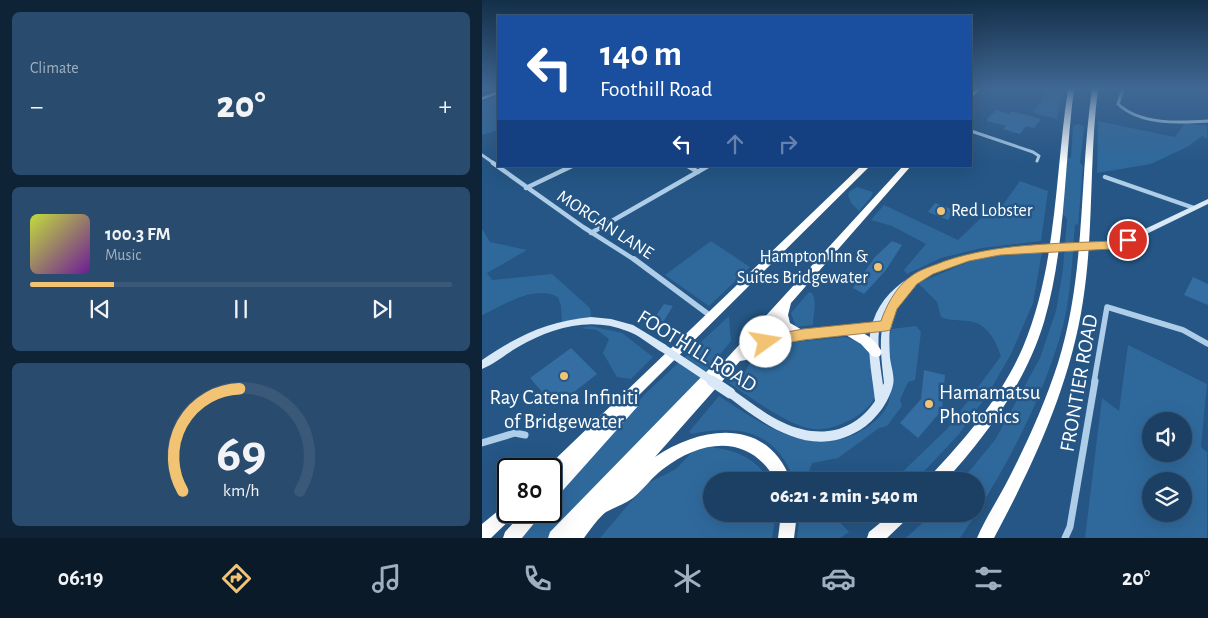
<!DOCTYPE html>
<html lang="en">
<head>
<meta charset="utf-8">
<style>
  body { margin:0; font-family:"Alegreya Sans",sans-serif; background:#294b6d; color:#f1f3f6; height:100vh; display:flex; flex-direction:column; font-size:19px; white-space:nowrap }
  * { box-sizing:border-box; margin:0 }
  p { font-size:16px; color:#a0afbf }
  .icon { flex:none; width:28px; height:28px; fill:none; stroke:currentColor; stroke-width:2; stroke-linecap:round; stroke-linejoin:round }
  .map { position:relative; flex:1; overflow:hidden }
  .drawer { display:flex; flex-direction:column; gap:12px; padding:12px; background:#0f2337; width:482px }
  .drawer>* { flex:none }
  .top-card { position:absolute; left:15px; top:15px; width:475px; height:152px; border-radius:0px; box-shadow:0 5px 20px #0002,0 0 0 1px #3a5978; background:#1a4fa0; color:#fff; overflow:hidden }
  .buttons { position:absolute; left:660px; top:412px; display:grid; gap:10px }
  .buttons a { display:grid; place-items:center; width:50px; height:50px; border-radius:50%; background:#1c4064; box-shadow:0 5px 20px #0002,0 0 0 1px #3a5978; font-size:25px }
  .speed { position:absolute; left:15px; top:458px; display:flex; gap:10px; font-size:25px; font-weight:700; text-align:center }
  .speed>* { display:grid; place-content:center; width:65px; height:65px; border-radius:50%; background:#1c4064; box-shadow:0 5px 20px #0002,0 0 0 1px #3a5978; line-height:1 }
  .speed .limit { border:2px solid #111; border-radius:8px; background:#fff; color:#111 }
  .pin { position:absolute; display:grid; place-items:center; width:42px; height:42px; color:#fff; margin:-21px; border:2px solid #fff; border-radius:50%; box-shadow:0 1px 5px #0007 }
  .me { position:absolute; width:55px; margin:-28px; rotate:77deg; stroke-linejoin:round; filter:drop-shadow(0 0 4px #0008) }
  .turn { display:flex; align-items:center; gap:18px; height:105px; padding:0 20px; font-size:22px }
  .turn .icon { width:65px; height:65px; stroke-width:2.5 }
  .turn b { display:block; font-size:35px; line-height:42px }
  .lanes { display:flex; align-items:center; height:48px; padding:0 20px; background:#0003; justify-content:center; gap:25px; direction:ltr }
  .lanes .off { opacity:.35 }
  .big { font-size:38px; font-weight:800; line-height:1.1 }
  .drawer .tile { flex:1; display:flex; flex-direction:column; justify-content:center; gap:8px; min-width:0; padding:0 18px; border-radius:8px; background:#294b6d }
  .drawer .dial { align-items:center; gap:0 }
  .dial svg { height:130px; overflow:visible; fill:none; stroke:#3a5978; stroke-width:7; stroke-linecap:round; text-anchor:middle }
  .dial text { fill:#f1f3f6; stroke:none }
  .song { display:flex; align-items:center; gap:15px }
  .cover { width:60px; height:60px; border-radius:8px; background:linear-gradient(135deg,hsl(70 70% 55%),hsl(280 70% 35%)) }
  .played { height:5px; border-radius:2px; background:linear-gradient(90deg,#f2c373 20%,#3a5978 20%) }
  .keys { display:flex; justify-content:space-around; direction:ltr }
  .heat { display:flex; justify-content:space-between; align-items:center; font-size:28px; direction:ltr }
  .trip { position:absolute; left:221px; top:472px; width:282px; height:50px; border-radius:25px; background:#1c4064; box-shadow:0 5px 20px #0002,0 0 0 1px #3a5978; font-weight:800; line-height:50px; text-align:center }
  .dock { display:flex; height:80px; justify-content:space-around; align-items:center; background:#0b1a28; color:#a0afbf }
  .dock .icon { width:35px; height:35px }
  .dock .on { color:#f2c373 }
  .dock b { font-size:22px; color:#f1f3f6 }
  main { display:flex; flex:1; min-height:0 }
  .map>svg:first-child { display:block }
  .green { fill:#2f699c; fill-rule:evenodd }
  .building { fill:#356ea2 }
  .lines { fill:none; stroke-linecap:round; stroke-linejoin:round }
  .street-far3 { stroke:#aecde8; stroke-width:3 }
  .street-far2 { stroke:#aecde8; stroke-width:4.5 }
  .street-far1 { stroke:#aecde8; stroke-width:5.5 }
  .street { stroke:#aecde8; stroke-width:7 }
  .secondary { fill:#d9e8f7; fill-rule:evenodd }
  .highway { fill:#fff; fill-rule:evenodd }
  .secondary-bridge-far2 { stroke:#d9e8f7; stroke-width:6 }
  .secondary-bridge-far1 { stroke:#d9e8f7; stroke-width:8 }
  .secondary-bridge { stroke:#d9e8f7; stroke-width:11 }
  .route { fill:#f2c373; stroke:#9d7f4b }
  .poi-dot { fill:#f2c373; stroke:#255685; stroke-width:2 }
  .labels { text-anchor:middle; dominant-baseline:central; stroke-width:5; stroke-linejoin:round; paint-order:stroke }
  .poi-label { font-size:18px; fill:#fff; stroke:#255685; text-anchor:start }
  .street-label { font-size:18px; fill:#fff; stroke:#255685 }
  .near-street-label { font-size:21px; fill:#fff; stroke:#255685 }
  .near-poi-label { font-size:21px; fill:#fff; stroke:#255685; text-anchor:start }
</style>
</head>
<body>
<main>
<section class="drawer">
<div class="tile"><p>Climate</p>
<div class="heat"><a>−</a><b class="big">20°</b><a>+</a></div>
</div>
<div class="tile">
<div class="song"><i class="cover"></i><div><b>100.3 FM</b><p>Music</p></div></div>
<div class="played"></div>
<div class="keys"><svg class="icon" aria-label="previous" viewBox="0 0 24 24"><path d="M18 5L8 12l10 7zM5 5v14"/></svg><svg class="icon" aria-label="pause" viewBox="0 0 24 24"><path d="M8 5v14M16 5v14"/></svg><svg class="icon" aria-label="next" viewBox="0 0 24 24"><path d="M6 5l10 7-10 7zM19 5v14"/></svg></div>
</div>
<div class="tile dial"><svg viewBox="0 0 100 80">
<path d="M14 69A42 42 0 1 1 86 69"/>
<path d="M14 69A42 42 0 0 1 49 6" stroke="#f2c373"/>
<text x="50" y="56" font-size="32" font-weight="700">69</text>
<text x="50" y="72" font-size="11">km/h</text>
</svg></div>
</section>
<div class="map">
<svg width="726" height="538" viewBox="0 0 726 538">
  <rect width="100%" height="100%" fill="#255685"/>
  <path class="green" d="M559 89H581L575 119 551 113 565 91Z
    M16 96V130L0 135V102Z
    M616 121 693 137 703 123 725 126V139L720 136 705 147 669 164 615 173Z
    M597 124 602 127 598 162 601 166 596 225 593 224C590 261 589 301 578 337 559 399 530 457 495 512V481H479L513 440 558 358 574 311 581 269 585 219 581 214 585 158H589L591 126Z
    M538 181 566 191 559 241 500 248 459 258 425 274 422 270 444 244 410 226 389 220 402 205 476 240 501 216 511 219Z
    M375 187 391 192 389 197 377 211 369 203 366 195 368 191Z
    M0 229 8 242 45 250 5 273 10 280 70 274 108 308 109 317 80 323 79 306 76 297C52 284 22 305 0 315Z
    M229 241 268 267 227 306 183 275Z
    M560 252 551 303 529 354 506 394 477 434 433 481H411L465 429 519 356C514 341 504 322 486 321 476 320 469 321 459 317L455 302 436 283 489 261 522 254Z
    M329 292C336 299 331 315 331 325L314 327 309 313 326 293Z
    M247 316 249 341 215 382 65 538H38L61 511H69V503L163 394Z
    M109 326 140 333 171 357 149 379 135 377 121 353 127 339 115 330 98 328Z
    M434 326 439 332 433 380 426 382 418 400 420 406 405 426 397 428 356 458 330 463 324 481H312C296 431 256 424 210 434L207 432 237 396C280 424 328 460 379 431 390 425 404 413 407 401 412 381 406 357 406 336H408L409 329Z
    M363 337C383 343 391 349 393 371 394 376 396 384 395 390 392 413 352 432 331 429 307 426 268 397 247 383L255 374 263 372 267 364 295 344Z
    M646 345 725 384 719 447 725 452V538H603L620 398 637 411ZM669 421H701V454H669ZM669 481H701V514H669Z
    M228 447C254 450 274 458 288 481H230V514H294L290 538H118L164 484 194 469 212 450Z
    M318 514H350L367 532 358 538H315Z
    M450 514H494L478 538H424Z"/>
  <path class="building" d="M514 110 527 114 529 111 559 119 552 128 544 126 538 134 521 129 524 126 505 121V119Z
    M453 203 472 210 466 220 446 212Z
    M410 241 420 245 404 270 382 294 371 288 393 257Z
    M711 277 726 284V305L702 295Z
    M182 304 191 306 181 322 171 320Z
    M89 348 115 374 73 407 48 378Z
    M442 370 463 375 460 410 436 438 418 423 439 399Z"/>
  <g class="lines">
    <path class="street-far3" d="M641 89 636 104C658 125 698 123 726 121
      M489 131 551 152 557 156 555 161
      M0 155 13 164"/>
    <path class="street-far2" d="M11 163 101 227 153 260
      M206 166 216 172
      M623 177 712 208
      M44 188 90 166
      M109 233 226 166"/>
    <path class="street-far1" d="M152 259 230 317
      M612 382 625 307 701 330 726 344"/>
    <path class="street" d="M0 443 33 433 43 435
      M583 538 588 527 613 381"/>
    <path class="secondary" d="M16 91V94L0 100V97Z
      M726 199V204L648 242 620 247 616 245 620 243 644 238Z
      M551 246 555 249 554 251C545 253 536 252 527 254 501 257 474 262 450 273 446 275 439 277 436 280 434 281 432 286 429 288 424 294 418 299 415 306 406 322 407 341 408 358 409 366 413 377 411 385 407 402 394 420 378 430 329 460 284 426 245 396L243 393 245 390 248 388 251 390C267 401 283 414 300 422 335 439 371 434 393 401 391 379 384 350 389 329 403 263 496 251 551 246ZM407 305C395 331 399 356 402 383L401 385C398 361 390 326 407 305Z
      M109 317 129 319 151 325 184 345 185 348 184 351 181 352 178 351C167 344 157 335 145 331 108 316 69 328 36 347 24 354 13 364 0 369V360C35 336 66 321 109 317Z"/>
    <path class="highway" d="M493 89H499L489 98V93Z
      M586 89H592C582 166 584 246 562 322 544 382 505 435 463 481H446L448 476C484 438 520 396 541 347 575 266 573 175 586 89Z
      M610 89H616C607 159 612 231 601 301 588 386 552 463 512 538H495C504 517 517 498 527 478 546 441 563 403 576 363 604 274 597 180 610 89Z
      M379 166H388L155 397 157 402 156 406 74 498 69 500V482L71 479 69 480V469L64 468Z
      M421 166H429L309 303 306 315 308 323 322 331 404 321 408 323 410 326 408 329 381 333C389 337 396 344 400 352L398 356 394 357 390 356 379 344 364 335 299 343 288 346 264 360 258 361 173 457C220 425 286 417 309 481H294C268 433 220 439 181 469 170 477 162 489 151 498 143 504 133 507 124 512 117 517 107 531 102 538H66L68 532 228 368 232 366 236 368ZM295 319 298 327 303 333 285 337 274 342Z
      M26 504V511H35L32 516 9 538H0V524L22 506Z
      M42 511H61L58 516 40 538H21L23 532Z
      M299 514H315L312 538H296Z
      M409 514H428L425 519 405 538H385L387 532Z"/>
    <path class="secondary-bridge-far2" d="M551 249 620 245"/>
    <path class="secondary-bridge-far1" d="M181 348 232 382"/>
    <path class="secondary-bridge" d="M230 381 248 393"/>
  </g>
  <linearGradient id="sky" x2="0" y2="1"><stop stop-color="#142f49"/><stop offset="0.54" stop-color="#406894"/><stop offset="1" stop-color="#406894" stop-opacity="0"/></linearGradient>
  <rect width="726" height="164" fill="url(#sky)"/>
  <path class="route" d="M646 236 650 238 652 240 650 243 629 249 518 255 487 261 451 274 435 284 415 309 408 330 404 331 321 340 284 347 280 346 278 342 280 338 284 336 321 329 399 321C404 306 414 287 428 277 438 269 451 266 463 261 516 243 573 244 629 241Z"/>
  <g class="poi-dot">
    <circle cx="459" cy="211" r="5"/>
    <circle cx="396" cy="267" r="5"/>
    <circle cx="82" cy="376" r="5"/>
    <circle cx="447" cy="404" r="5"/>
  </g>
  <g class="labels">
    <g class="poi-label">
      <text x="469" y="211">Red Lobster</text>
      <text x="386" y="257" text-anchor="end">Hampton Inn &amp;<tspan x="386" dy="21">Suites Bridgewater</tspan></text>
    </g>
    <g class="street-label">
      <text transform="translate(123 225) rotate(33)">MORGAN LANE</text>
    </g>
    <g class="near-street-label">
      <text transform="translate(215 351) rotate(32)">FOOTHILL ROAD</text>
      <text transform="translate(597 383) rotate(-80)">FRONTIER ROAD</text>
    </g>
    <g class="near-poi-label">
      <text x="457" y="392">Hamamatsu<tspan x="457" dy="24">Photonics</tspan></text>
      <text x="82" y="397" text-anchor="middle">Ray Catena Infiniti<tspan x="82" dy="24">of Bridgewater</tspan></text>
    </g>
  </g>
</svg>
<div class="buttons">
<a><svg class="icon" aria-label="sound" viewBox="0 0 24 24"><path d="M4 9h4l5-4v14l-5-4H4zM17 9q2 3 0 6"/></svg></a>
<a><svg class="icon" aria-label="layers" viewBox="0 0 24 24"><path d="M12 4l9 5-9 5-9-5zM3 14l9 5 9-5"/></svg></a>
</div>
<div class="speed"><div class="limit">80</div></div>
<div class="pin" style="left:646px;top:240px;background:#d93025"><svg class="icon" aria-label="arrive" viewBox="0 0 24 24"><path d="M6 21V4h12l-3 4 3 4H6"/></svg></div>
<svg class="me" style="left:284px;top:342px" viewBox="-20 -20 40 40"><circle r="19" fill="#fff"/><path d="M0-13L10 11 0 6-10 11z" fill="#f2c373"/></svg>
<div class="trip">06:21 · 2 min · 540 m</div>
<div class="top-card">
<div class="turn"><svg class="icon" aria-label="left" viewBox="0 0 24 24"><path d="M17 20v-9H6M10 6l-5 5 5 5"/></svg><div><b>140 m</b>Foothill Road</div></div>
<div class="lanes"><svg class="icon" aria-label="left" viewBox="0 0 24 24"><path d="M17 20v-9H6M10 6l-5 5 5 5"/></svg><svg class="icon off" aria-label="ahead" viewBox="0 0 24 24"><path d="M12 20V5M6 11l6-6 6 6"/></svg><svg class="icon off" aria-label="right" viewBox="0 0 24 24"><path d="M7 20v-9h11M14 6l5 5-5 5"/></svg></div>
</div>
</div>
</main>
<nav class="dock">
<b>06:19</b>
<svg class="icon on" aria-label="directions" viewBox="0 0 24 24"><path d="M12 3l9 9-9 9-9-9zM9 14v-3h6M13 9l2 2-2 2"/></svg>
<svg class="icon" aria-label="music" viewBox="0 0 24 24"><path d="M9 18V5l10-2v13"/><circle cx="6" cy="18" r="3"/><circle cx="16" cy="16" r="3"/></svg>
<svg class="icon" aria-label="phone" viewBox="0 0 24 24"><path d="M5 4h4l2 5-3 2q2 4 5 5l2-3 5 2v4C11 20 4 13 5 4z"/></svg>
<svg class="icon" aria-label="climate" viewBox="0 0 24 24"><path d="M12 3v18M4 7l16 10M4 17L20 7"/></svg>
<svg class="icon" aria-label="car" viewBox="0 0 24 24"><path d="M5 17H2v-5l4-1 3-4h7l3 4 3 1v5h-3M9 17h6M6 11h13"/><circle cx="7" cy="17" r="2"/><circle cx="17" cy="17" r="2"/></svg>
<svg class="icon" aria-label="filters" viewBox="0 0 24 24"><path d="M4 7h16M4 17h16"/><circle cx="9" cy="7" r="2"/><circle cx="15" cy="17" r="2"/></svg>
<b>20°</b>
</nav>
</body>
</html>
